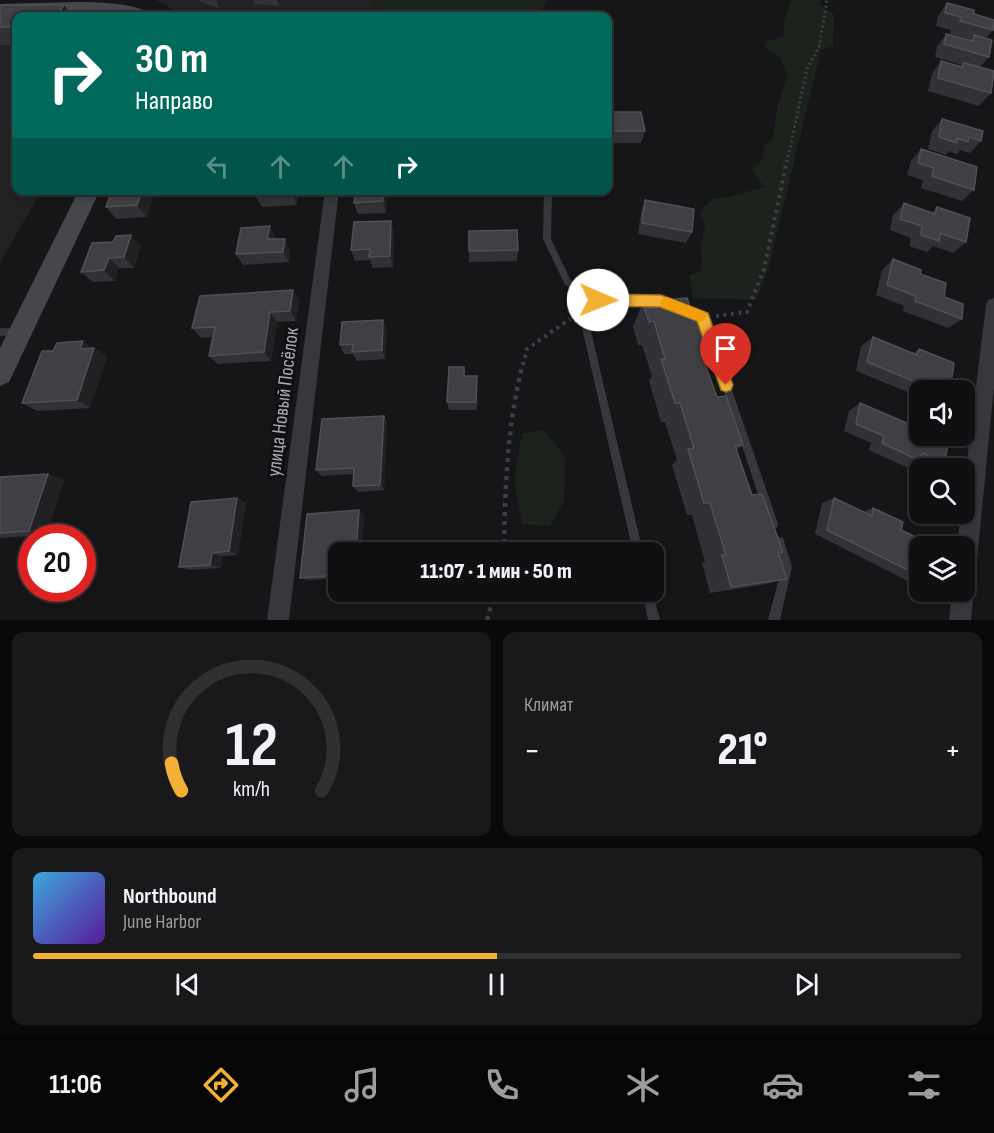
<!DOCTYPE html>
<html lang="ru">
<head>
<meta charset="utf-8">
<style>
  body { margin:0; font-family:"Sofia Sans Condensed",sans-serif; background:#19191b; color:#f1f3f6; height:100vh; display:flex; flex-direction:column; font-size:22px; white-space:nowrap }
  * { box-sizing:border-box; margin:0 }
  p { font-size:20px; color:#9c9d9f }
  .icon { flex:none; width:33px; height:33px; fill:none; stroke:currentColor; stroke-width:2; stroke-linecap:round; stroke-linejoin:round }
  .map { position:relative; height:620px; overflow:hidden }
  .sheet { display:flex; flex-direction:column; gap:12px; padding:12px; background:#09090a; flex:1 }
  .sheet>* { flex:none }
  .banner { position:absolute; left:12px; top:12px; width:600px; height:183px; border-radius:12px; box-shadow:0 3px 9px #0003,0 0 0 2px #303032; background:#00695c; color:#fff; overflow:hidden }
  .fabs { position:absolute; left:909px; top:380px; display:grid; gap:12px }
  .fabs a { display:grid; place-items:center; width:66px; height:66px; border-radius:12px; background:#101012; box-shadow:0 3px 9px #0003,0 0 0 2px #303032; font-size:30px }
  .speed { position:absolute; left:18px; top:524px; display:flex; gap:12px; font-size:30px; font-weight:700; text-align:center }
  .speed>* { display:grid; place-content:center; width:78px; height:78px; border-radius:50%; background:#101012; box-shadow:0 3px 9px #0003,0 0 0 2px #303032; line-height:1 }
  .speed .limit { border:9px solid #d22; background:#fff; color:#111 }
  .pin { position:absolute; display:grid; place-items:center; width:51px; height:51px; color:#fff; margin:-62px -26px; border-radius:50% 50% 50% 0; rotate:-45deg; box-shadow:0 0 6px #0007 }
  .pin .icon { rotate:45deg }
  .me { position:absolute; width:66px; margin:-33px; rotate:91deg; stroke-linejoin:round; filter:drop-shadow(0 0 4px #0008) }
  .turn { display:flex; align-items:center; gap:21px; height:126px; padding:0 24px; font-size:27px }
  .turn .icon { width:78px; height:78px; stroke-width:2.5 }
  .turn b { display:block; font-size:42px; line-height:51px }
  .lanes { display:flex; align-items:center; height:57px; padding:0 24px; background:#0003; justify-content:center; gap:30px; direction:ltr }
  .lanes .off { opacity:.35 }
  .big { font-size:45px; font-weight:800; line-height:1.1 }
  .sheet .widget { flex:1; display:flex; flex-direction:column; justify-content:center; gap:9px; min-width:0; padding:0 21px; border-radius:12px; background:#19191b }
  .sheet .dial { align-items:center; gap:0 }
  .dial svg { height:156px; overflow:visible; fill:none; stroke:#303032; stroke-width:7; stroke-linecap:round; text-anchor:middle }
  .dial text { fill:#f1f3f6; stroke:none }
  .song { display:flex; align-items:center; gap:18px }
  .cover { width:72px; height:72px; border-radius:9px; background:linear-gradient(135deg,hsl(200 70% 55%),hsl(270 70% 35%)) }
  .played { height:6px; border-radius:3px; background:linear-gradient(90deg,#f2b134 50%,#303032 50%) }
  .keys { display:flex; justify-content:space-around; direction:ltr }
  .heat { display:flex; justify-content:space-between; align-items:center; font-size:33px; direction:ltr }
  .sheet .tiles { flex:1; display:grid; gap:12px; grid-template-columns:1fr 1fr }
  .widget:last-child { grid-column:span 2 }
  .trip { position:absolute; left:328px; top:542px; width:336px; height:60px; border-radius:12px; background:#101012; box-shadow:0 3px 9px #0003,0 0 0 2px #303032; font-weight:800; line-height:60px; text-align:center }
  .tabs { display:flex; height:96px; justify-content:space-around; align-items:center; background:#060607; color:#9c9d9f }
  .tabs .icon { width:42px; height:42px }
  .tabs .selected { color:#f2b134 }
  .tabs b { font-size:27px; color:#f1f3f6 }
  .map>svg:first-child { display:block }
  .built { fill:#222225 }
  .green { fill:#1c231d }
  .lines { fill:none; stroke-linecap:round; stroke-linejoin:round }
  .path-far2 { stroke:#3d3f44; stroke-width:3; stroke-dasharray:2 3; stroke-linecap:butt }
  .path-far1 { stroke:#3d3f44; stroke-width:4; stroke-dasharray:3 4.5; stroke-linecap:butt }
  .path { stroke:#3d3f44; stroke-width:4.5; stroke-dasharray:4 5; stroke-linecap:butt }
  .lane { fill:#37383d; fill-rule:evenodd }
  .street { fill:#37383d; fill-rule:evenodd }
  .secondary { fill:#45474d; fill-rule:evenodd }
  .wall { fill:#323236 }
  .shaded-wall { fill:#212124 }
  .building { fill:#3f3f44; stroke:#4f5156; stroke-width:1.5 }
  .route { fill:#f2b134; stroke:#9d7322; stroke-width:1.5 }
  .slow { fill:#f59e0b }
  .labels { text-anchor:middle; dominant-baseline:central; stroke-width:6; stroke-linejoin:round; paint-order:stroke }
  .street-label { font-size:20px; fill:#a8adb8; stroke:#111113 }
</style>
</head>
<body>
<div class="map">
<svg width="994" height="620" viewBox="0 0 994 620">
  <rect width="100%" height="100%" fill="#161618"/>
  <path class="built" d="M156 0H374L372 16H183Z
    M0 22H16V190L41 191 0 263Z"/>
  <path class="green" d="M374 0H547L539 16H372Z
    M791 0H821L820 4 834 15 833 46 821 50 768 270 756 300 693 298 689 276 702 270 701 247 705 225 700 214 705 205 714 198 728 197 765 187 757 178 752 168 761 162 765 145 773 138 778 105 787 76 782 60 766 48V42L784 36V22Z
    M544 430 566 458 564 501 550 526 522 524 514 479 522 434Z"/>
  <g class="lines">
    <path class="path-far2" d="M787 162 807 69 819 47 827 0"/>
    <path class="path-far1" d="M716 316 747 312 764 269 787 160
      M523 365 527 349 570 319"/>
    <path class="path" d="M504 552C505 488 507 425 523 363
      M487 620 495 591"/>
    <path class="lane" d="M544 190H552L551 239 571 281 599 297 661 298 669 301 670 303 669 305 666 306 661 304 598 303 565 285 543 239Z
      M681 305 706 314 707 317 778 524 777 528 773 529 769 528 768 524 700 319 678 311 677 309 678 307Z
      M582 306 585 307 586 310 643 552H633L578 310 579 307Z
      M0 328 20 329 21 332 20 335 0 336Z
      M779 537 783 538 792 567 780 620H768L782 567 774 542 775 538Z
      M642 591H652L660 620H648Z"/>
    <path class="street" d="M325 190H339L289 620H267Z
      M994 298V387L975 580 972 587 974 591 971 620H949L952 591H964V546H957L961 513H964V485L986 305 988 300Z"/>
    <path class="secondary" d="M74 2C91 2 141 2 152 16L74 12 0 14V4Z
      M79 190H100L9 382 0 386V348Z"/>
  </g>
  <path class="wall" d="M200 0H229L219 8 201 2Z
    M253 0H283L279 6 255 4Z
    M947 3 974 14 993 30 986 38 989 57 980 67 991 93 979 106 928 91 932 74 941 61 960 67 962 65 935 57 937 47 946 34 970 40 971 39 950 34 951 30 936 26 938 16Z
    M0 5 16 16V46L0 45Z
    M608 112 645 131 641 143H608Z
    M942 119 981 141 970 153 960 150 957 154 949 151 946 155 928 149 932 131Z
    M921 149 974 190 962 201 921 188 923 180 907 175 911 161Z
    M112 190H157L155 191 147 217 116 219 106 207Z
    M252 190H299L297 205 262 207 255 195 256 191 253 192Z
    M387 190 386 213 358 214 354 203Z
    M572 190H602L600 197 572 196Z
    M645 200 692 232 686 243 638 234 641 212Z
    M904 203 932 213 937 207 966 242 953 253 933 246 927 252 909 246 911 238 890 230 893 215Z
    M391 221 394 232 393 267 373 268 370 260 355 261 351 250Z
    M270 226 276 238V239H285L290 250 289 262 243 265 236 254Z
    M92 243 141 246 134 268H119L115 281 93 282 81 272Z
    M518 250 517 261 469 262V251Z
    M893 259 920 274 962 319 948 328 903 311 904 306 876 295 882 270Z
    M293 290 299 300 296 321 277 322 271 361 218 364 209 356 213 337 201 338 192 328Z
    M643 302 693 316 712 355 705 364 717 397 743 445 737 450 752 495 783 552 778 554 787 579 761 585 710 593 702 563 705 562 692 515H687L672 465 677 460 665 422H661L649 381 652 376 642 345H638L633 327Z
    M387 329 385 359 357 361 353 354H344L340 345Z
    M873 337 913 353 919 349 950 390H920V397L856 371 861 346Z
    M93 348H94L107 357 90 408 37 411 22 403Z
    M465 376 477 385V410H449L447 402Z
    M860 403 906 423V422L920 414 945 463 934 468H926L915 463 906 467 869 450 871 443 844 431 849 411Z
    M384 416 387 423 384 490 358 492 353 486 354 474 322 476 316 470Z
    M48 474 64 480 46 535 0 538V477Z
    M237 498 246 503 238 555 222 556 221 568 190 570 179 567Z
    M834 498 862 512 873 508 920 546V584L916 585 815 534 822 503Z
    M364 515 362 552H339V578L308 580 300 578Z"/>
  <path class="shaded-wall" d="M216 0H229L219 8Z
    M277 0H283L279 6Z
    M64 5 72 16H56Z
    M143 190 155 191 147 217 137 205Z
    M292 190H299L297 205 291 193Z
    M383 190H387L386 213 383 201Z
    M391 221 394 232 393 267 390 256Z
    M270 226 276 238 274 250 267 239Z
    M131 235 141 246 134 268 124 257Z
    M285 239 290 250 289 262 283 252Z
    M109 258 119 268 115 281 104 270Z
    M293 290 299 300 296 321 290 311Z
    M270 312 277 322 271 361 264 352Z
    M383 320 387 329 385 359 382 350Z
    M83 341 107 357 90 408 77 400 80 349Z
    M384 416 387 423 384 490 380 485Z
    M48 474 64 480 46 535 29 531Z
    M237 498 246 503 238 555 229 551Z
    M359 510 364 515 362 552H356Z
    M212 553 222 556 221 568 210 565Z"/>
  <path class="building" d="M947 3 974 10V14L994 20 993 30 960 21 961 17 945 13Z
    M0 5H64L56 16H16V27H0Z
    M946 34 973 41 974 35 992 40 989 57 944 44Z
    M941 61 962 67 964 63 994 71 991 93 938 78Z
    M608 112H641L645 131H608Z
    M942 119 983 131 981 141 969 137 968 142 957 138V143L939 137Z
    M921 149 977 167 974 190 932 176 934 168 918 163Z
    M112 190H143L137 205 106 207Z
    M256 190H292L291 193 255 195Z
    M356 190H383V201L354 203Z
    M645 200 694 209 692 232 642 223Z
    M904 203 935 214 937 207 970 218 966 242 940 233 939 241 921 235 922 226 900 219Z
    M391 221 390 256 369 257 370 249 351 250 354 222Z
    M270 226 267 239H285L283 252 236 254 241 228Z
    M517 230 518 250 469 251V231Z
    M131 235 124 257 109 258 104 270 81 272 92 243 113 242 116 236Z
    M893 259 921 270 920 274 946 283 944 297 963 304 962 319 915 301 916 296 887 285Z
    M293 290 290 311 270 312 264 352 209 356 215 327 192 328 200 296Z
    M687 298 693 316H698L712 355 702 356 717 397 726 396 743 445 735 446 752 495 762 494 783 552 778 553 787 579 731 587 722 555H726L710 503H704L688 449 694 448 680 403H675L661 359H665L654 321 649 322 643 302Z
    M383 320 382 350 352 352 353 344 340 345 342 322Z
    M873 337 917 355 919 349 954 363 950 390H935L867 362Z
    M83 341 80 349 94 348 77 400 22 403 42 351H53L57 343Z
    M449 367H464V376H477L476 402H447Z
    M860 403 918 428 920 417V435H949L945 463 922 453 920 461 882 443 884 436 856 424Z
    M384 416 380 485 353 486 354 468 316 470 322 419Z
    M48 474 29 531 0 533V477Z
    M237 498 229 551 212 553 210 565 179 567 191 502Z
    M834 498 872 516 873 508 903 522 901 530 934 546H920V576L827 530Z
    M359 510 356 552H339V575L300 578 307 514Z"/>
  <path class="route" d="M598 294 661 295 708 313 733 385 731 390 726 392 721 390 697 321 660 307 598 306 593 304 591 300 593 296Z"/>
  <path class="slow" d="M667 297 705 312 707 316 705 320 700 322 662 307 660 303 662 299Z"/>
  <g class="labels">
    <g class="street-label">
      <text transform="translate(283 402) rotate(-83)">улица Новый Посёлок</text>
    </g>
  </g>
</svg>
<div class="fabs">
<a><svg class="icon" aria-label="sound" viewBox="0 0 24 24"><path d="M4 9h4l5-4v14l-5-4H4zM17 9q2 3 0 6"/></svg></a>
<a><svg class="icon" aria-label="search" viewBox="0 0 24 24"><circle cx="10" cy="10" r="6"/><path d="M15 15l6 6"/></svg></a>
<a><svg class="icon" aria-label="layers" viewBox="0 0 24 24"><path d="M12 4l9 5-9 5-9-5zM3 14l9 5 9-5"/></svg></a>
</div>
<div class="speed"><div class="limit">20</div></div>
<div class="pin" style="left:726px;top:385px;background:#d93025"><svg class="icon" aria-label="arrive" viewBox="0 0 24 24"><path d="M6 21V4h12l-3 4 3 4H6"/></svg></div>
<svg class="me" style="left:598px;top:300px" viewBox="-20 -20 40 40"><circle r="19" fill="#fff"/><path d="M0-13L10 11 0 6-10 11z" fill="#f2b134"/></svg>
<div class="trip">11:07 · 1 мин · 50 m</div>
<div class="banner">
<div class="turn"><svg class="icon" aria-label="right" viewBox="0 0 24 24"><path d="M7 20v-9h11M14 6l5 5-5 5"/></svg><div><b>30 m</b>Направо</div></div>
<div class="lanes"><svg class="icon off" aria-label="left" viewBox="0 0 24 24"><path d="M17 20v-9H6M10 6l-5 5 5 5"/></svg><svg class="icon off" aria-label="ahead" viewBox="0 0 24 24"><path d="M12 20V5M6 11l6-6 6 6"/></svg><svg class="icon off" aria-label="ahead" viewBox="0 0 24 24"><path d="M12 20V5M6 11l6-6 6 6"/></svg><svg class="icon" aria-label="right" viewBox="0 0 24 24"><path d="M7 20v-9h11M14 6l5 5-5 5"/></svg></div>
</div>
</div>
<section class="sheet">
<div class="tiles">
<div class="widget dial"><svg viewBox="0 0 100 80">
<path d="M14 69A42 42 0 1 1 86 69"/>
<path d="M14 69A42 42 0 0 1 9 55" stroke="#f2b134"/>
<text x="50" y="56" font-size="32" font-weight="700">12</text>
<text x="50" y="72" font-size="11">km/h</text>
</svg></div>
<div class="widget"><p>Климат</p>
<div class="heat"><a>−</a><b class="big">21°</b><a>+</a></div>
</div>
<div class="widget">
<div class="song"><i class="cover"></i><div><b>Northbound</b><p>June Harbor</p></div></div>
<div class="played"></div>
<div class="keys"><svg class="icon" aria-label="previous" viewBox="0 0 24 24"><path d="M18 5L8 12l10 7zM5 5v14"/></svg><svg class="icon" aria-label="pause" viewBox="0 0 24 24"><path d="M8 5v14M16 5v14"/></svg><svg class="icon" aria-label="next" viewBox="0 0 24 24"><path d="M6 5l10 7-10 7zM19 5v14"/></svg></div>
</div>
</div>
</section>
<nav class="tabs">
<b>11:06</b>
<svg class="icon selected" aria-label="directions" viewBox="0 0 24 24"><path d="M12 3l9 9-9 9-9-9zM9 14v-3h6M13 9l2 2-2 2"/></svg>
<svg class="icon" aria-label="music" viewBox="0 0 24 24"><path d="M9 18V5l10-2v13"/><circle cx="6" cy="18" r="3"/><circle cx="16" cy="16" r="3"/></svg>
<svg class="icon" aria-label="phone" viewBox="0 0 24 24"><path d="M5 4h4l2 5-3 2q2 4 5 5l2-3 5 2v4C11 20 4 13 5 4z"/></svg>
<svg class="icon" aria-label="climate" viewBox="0 0 24 24"><path d="M12 3v18M4 7l16 10M4 17L20 7"/></svg>
<svg class="icon" aria-label="car" viewBox="0 0 24 24"><path d="M5 17H2v-5l4-1 3-4h7l3 4 3 1v5h-3M9 17h6M6 11h13"/><circle cx="7" cy="17" r="2"/><circle cx="17" cy="17" r="2"/></svg>
<svg class="icon" aria-label="filters" viewBox="0 0 24 24"><path d="M4 7h16M4 17h16"/><circle cx="9" cy="7" r="2"/><circle cx="15" cy="17" r="2"/></svg>
</nav>
</body>
</html>
